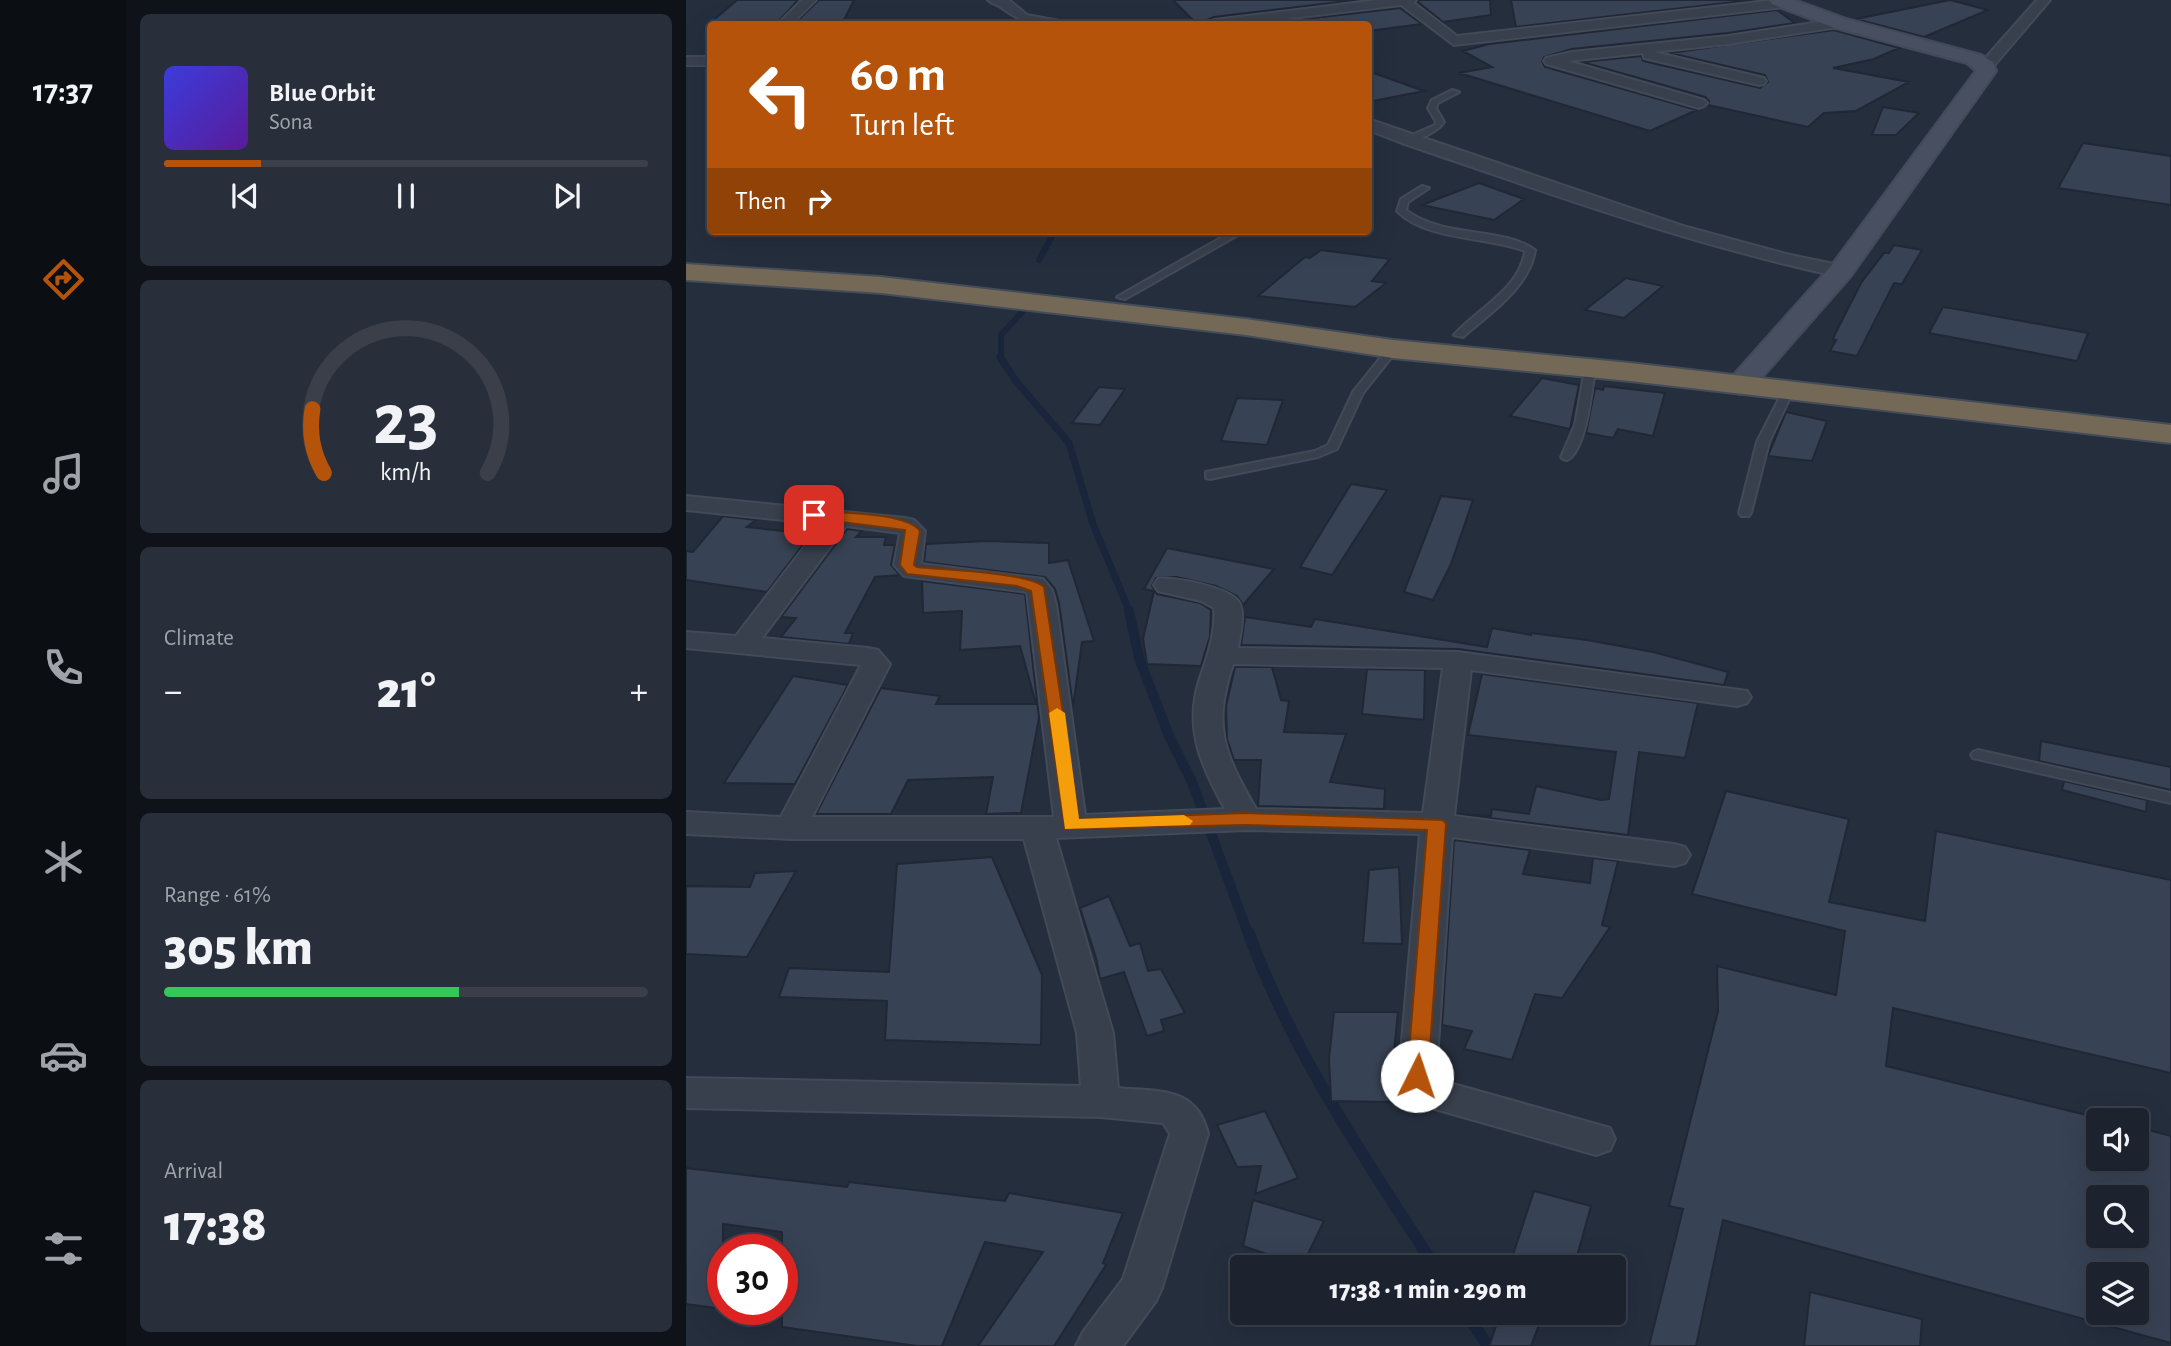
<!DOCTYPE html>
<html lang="en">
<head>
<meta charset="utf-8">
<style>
  body { margin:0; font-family:"Alegreya Sans",sans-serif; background:#292f3a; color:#f1f3f6; height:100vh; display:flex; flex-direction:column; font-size:26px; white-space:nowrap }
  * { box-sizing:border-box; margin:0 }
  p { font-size:23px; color:#a0a4aa }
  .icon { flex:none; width:38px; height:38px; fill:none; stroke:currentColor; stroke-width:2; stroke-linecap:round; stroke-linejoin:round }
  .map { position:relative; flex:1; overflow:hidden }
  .drawer { display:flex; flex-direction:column; gap:14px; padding:14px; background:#0f1319; width:560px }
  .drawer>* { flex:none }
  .hud { position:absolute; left:21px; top:21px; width:665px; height:214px; border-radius:7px; box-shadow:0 7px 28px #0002,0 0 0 2px #3a3f4a; background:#b45309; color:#fff; overflow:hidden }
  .buttons { position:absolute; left:1400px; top:1108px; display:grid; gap:14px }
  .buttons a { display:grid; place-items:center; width:63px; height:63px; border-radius:7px; background:#1c222e; box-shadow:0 7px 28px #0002,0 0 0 2px #3a3f4a; font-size:35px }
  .speed { position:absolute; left:21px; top:1234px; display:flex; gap:14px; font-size:35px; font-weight:700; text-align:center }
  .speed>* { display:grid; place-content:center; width:91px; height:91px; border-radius:50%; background:#1c222e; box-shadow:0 7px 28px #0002,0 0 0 2px #3a3f4a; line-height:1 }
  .speed .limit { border:10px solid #d22; background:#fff; color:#111 }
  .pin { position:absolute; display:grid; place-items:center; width:60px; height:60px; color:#fff; margin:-30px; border-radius:14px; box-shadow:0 4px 10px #0006 }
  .me { position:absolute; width:77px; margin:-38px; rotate:4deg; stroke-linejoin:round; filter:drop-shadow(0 0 5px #0008) }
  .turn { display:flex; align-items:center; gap:24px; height:147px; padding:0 28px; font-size:32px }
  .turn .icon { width:91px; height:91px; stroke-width:2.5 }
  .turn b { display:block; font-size:49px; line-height:60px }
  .then { display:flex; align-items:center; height:66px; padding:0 28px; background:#0003; gap:14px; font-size:26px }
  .big { font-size:52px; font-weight:800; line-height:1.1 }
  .drawer .card { flex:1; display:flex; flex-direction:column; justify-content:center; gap:10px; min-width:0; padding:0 24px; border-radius:10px; background:#292f3a }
  .drawer .dial { align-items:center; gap:0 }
  .dial svg { height:182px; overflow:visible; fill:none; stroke:#3a3f4a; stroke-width:7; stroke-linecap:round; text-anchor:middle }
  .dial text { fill:#f1f3f6; stroke:none }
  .song { display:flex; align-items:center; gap:21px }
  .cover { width:84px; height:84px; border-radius:10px; background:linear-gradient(135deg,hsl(240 70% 55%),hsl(270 70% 35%)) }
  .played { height:7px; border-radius:4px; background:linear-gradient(90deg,#b45309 20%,#3a3f4a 20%) }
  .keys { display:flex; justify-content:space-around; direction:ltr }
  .heat { display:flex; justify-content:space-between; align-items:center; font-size:38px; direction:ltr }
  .charge { height:10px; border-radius:5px; background:linear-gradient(90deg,#34c759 61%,#3a3f4a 0) }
  .trip { position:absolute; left:544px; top:1255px; width:396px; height:70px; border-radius:7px; background:#1c222e; box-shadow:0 7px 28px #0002,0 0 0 2px #3a3f4a; font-weight:800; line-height:70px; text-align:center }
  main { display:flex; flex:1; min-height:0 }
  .menu { display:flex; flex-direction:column; width:126px; justify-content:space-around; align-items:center; background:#0b0e12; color:#a0a4aa }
  .menu .icon { width:49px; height:49px }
  .menu .on { color:#b45309 }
  .menu b { font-size:32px; color:#f1f3f6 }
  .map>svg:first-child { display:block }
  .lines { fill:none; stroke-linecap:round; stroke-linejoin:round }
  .stream-far3 { stroke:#18253b; stroke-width:6 }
  .stream-far2 { stroke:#18253b; stroke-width:7 }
  .stream-far1 { stroke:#18253b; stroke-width:10 }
  .stream { stroke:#18253b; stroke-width:12 }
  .building { fill:#374254; stroke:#202735; stroke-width:2; fill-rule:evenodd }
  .lane-casing { stroke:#424957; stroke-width:4 }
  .street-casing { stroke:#424957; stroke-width:4 }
  .secondary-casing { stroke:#424957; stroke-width:4 }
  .highway-casing { stroke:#444b59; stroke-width:4 }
  .lane { fill:#39404d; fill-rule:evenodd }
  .street { fill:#39404d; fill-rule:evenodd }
  .secondary { fill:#474f60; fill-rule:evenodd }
  .highway { fill:#736956; fill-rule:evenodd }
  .route { fill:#b45309; stroke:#753606; stroke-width:2 }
  .slow { fill:#f59e0b }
</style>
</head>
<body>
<main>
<nav class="menu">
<b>17:37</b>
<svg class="icon on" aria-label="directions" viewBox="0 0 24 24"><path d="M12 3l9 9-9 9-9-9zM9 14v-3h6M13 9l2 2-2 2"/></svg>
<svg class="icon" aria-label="music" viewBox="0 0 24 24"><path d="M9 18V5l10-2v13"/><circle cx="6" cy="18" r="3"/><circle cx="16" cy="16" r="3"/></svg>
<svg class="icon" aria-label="phone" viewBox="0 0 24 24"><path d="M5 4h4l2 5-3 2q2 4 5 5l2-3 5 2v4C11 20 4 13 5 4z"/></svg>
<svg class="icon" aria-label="climate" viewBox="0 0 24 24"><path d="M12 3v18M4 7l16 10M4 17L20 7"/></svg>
<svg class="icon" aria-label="car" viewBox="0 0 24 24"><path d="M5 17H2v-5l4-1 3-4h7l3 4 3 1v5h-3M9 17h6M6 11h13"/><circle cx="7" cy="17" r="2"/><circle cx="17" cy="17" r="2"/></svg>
<svg class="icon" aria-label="filters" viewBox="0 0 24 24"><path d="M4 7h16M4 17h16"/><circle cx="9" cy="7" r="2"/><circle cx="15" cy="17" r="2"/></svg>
</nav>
<section class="drawer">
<div class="card">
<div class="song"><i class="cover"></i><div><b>Blue Orbit</b><p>Sona</p></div></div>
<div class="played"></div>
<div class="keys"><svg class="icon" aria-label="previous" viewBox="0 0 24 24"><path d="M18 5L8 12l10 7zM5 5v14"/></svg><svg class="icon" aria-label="pause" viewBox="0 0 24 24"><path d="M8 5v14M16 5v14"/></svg><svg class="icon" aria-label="next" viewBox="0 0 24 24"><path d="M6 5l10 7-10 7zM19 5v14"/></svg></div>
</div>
<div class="card dial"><svg viewBox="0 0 100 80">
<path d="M14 69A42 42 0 1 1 86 69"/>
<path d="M14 69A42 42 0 0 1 9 41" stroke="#b45309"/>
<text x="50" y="56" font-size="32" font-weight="700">23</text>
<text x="50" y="72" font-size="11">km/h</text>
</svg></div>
<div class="card"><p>Climate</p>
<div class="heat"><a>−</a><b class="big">21°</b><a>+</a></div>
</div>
<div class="card"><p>Range · 61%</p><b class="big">305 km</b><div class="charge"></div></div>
<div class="card"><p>Arrival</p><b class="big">17:38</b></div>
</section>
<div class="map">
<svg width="1485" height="1346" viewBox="0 0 1485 1346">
  <rect width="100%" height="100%" fill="#252e3d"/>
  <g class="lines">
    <path class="stream-far3" d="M353 260 369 231
      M315 359V335L337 311"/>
    <path class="stream-far2" d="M314 357 330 381 383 443 407 524 444 613"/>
    <path class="stream-far1" d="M443 611 453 658 483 736 506 782 563 936"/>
    <path class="stream" d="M563 934C607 1054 680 1160 749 1267
      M779 1312 802 1346"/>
  </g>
  <path class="building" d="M51 0H112L90 24H23Z
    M133 0H168L156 24H108Z
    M487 0H670L528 17 511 24Z
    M733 0H804L805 15 757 22 732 2Z
    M825 0H1067L830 27Z
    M1264 0 1302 10 1238 37 1170 19Z
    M714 8 736 24 682 31V24H575Z
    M1091 10 1109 23 1042 33 886 49 858 57 856 62 859 67 1011 110 964 131 773 73 806 67 777 51 803 44Z
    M1148 30 1213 48 1188 59 1147 68 1223 82 1170 111 1138 113 1122 127 1022 105 1023 101 1019 97 896 62 955 56 957 61 1074 88 1082 82 1079 75 984 53Z
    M682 71 738 91 682 102Z
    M1197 107 1233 113 1210 135H1186Z
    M1397 143 1485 156V205L1372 188Z
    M793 183 838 199 808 220 736 205Z
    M1208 245 1236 250 1216 284 1208 283 1171 356 1144 351 1150 340H1147L1149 334 1175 283 1198 253H1203Z
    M635 250 704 259 686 281 700 283 669 307 572 296 619 257 624 258Z
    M940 278 977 286 938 318 899 310Z
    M1257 307 1270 309 1402 333 1391 361 1243 333Z
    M856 378 893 385 884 429 824 416Z
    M918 386 979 393 967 436 932 429 927 438 900 433 909 388 917 390Z
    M413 387 439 389 414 425 386 423Z
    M551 398 597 400 581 445 535 441Z
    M1100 412 1141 421 1126 461 1082 456Z
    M665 484 701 490 646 575 614 567Z
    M755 496 787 500 765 564 747 600 718 592Z
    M37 516 70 520 61 527 125 534 81 592 0 580V551L7 552Z
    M161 529 176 531 170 537H200L198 545H209L205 565 214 575 189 577 159 633H167L163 644 95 637 110 618 95 617Z
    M301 541 363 543V563L382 560 408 641 396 642 387 707 373 603 369 589 359 577 238 562 240 544Z
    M481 548 588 569 557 605 551 596 530 586 490 577 470 578 466 586 471 594 514 603 525 610 524 636 515 666 461 664 457 639 468 591 458 589Z
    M236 581 339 594 353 718 335 813 300 814 307 777 222 780 205 814H130L195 688 254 696 250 704H350L334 646 274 650 276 611 237 613Z
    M559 617 625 627 629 619 801 647 806 628 845 635V633L901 640 967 652 1042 672 1038 685 772 649 555 645Z
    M549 667H586L595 700 603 701 598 732 660 734 644 782 699 789 698 809 572 806 575 760H548L541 739 540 706Z
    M681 669 739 670 738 720 676 714Z
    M796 674 1012 703 999 758 953 752 942 835 771 814 805 816 806 809 843 814 850 786 915 800 923 799 930 752 782 735Z
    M107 676 162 685 109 784 38 783Z
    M1355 741 1485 767V790L1353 761Z
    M1378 781 1461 800 1460 812 1376 790Z
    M1040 791 1163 819 1143 902 1239 921 1250 831 1485 880V1073L1207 1008 1200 1066 1421 1120H1412V1158H1451V1127L1485 1136V1343L1037 1220 1010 1346H963L997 1209 983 1206 1032 1011 1031 966 1150 995 1159 931 1006 894ZM1412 1197H1451V1236H1412ZM1412 1274H1451V1312H1412Z
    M768 840 844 850 837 874 904 883 907 858 932 861 916 925 924 927 876 998 849 994 826 1060 778 1049 786 1031 756 1025Z
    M306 857 356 975 355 1045 199 1040 201 1001 93 997 103 968 203 972 211 864Z
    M713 867 716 944 677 943 683 870Z
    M110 871 61 957 0 954V886L64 887 69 873Z
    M423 896 444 946 454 943 462 971 475 969 499 1013 475 1020 478 1031 461 1036 438 972 414 979 410 958 394 908Z
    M648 1012H712L703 1102 645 1101 643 1059Z
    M579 1111 612 1178 569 1194 575 1166 551 1167 531 1125Z
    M0 1168 161 1187 163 1182 319 1201 323 1193 437 1213 417 1263 420 1265 368 1346H292L357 1252 299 1242 256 1346H231L96 1327V1232L37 1224V1309L0 1304Z
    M848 1191 905 1206 888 1267H823Z
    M567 1200 638 1221 616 1266 557 1246Z
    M1124 1292 1236 1319 1234 1346H1118Z
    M815 1312H826L854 1322 845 1346H803Z"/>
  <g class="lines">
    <g class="lane-casing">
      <path id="lane" d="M766 90 773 92 752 103 750 108 758 122C752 132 731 141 719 142V138L749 125 750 122 742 108 746 100Z
        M736 186 743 188 722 202 720 210C758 239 816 226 849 250 844 287 803 314 777 337L768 335C791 309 834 289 839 251 800 236 741 241 711 211L715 199Z
        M547 231H559L439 299 431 297Z
        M707 346 712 349 677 393 651 449 632 457 524 479 520 478V472L629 451 642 445 667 392 703 347Z
        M904 366 909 369C906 389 900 452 881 460L877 459 875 457 889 425 899 369Z
        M1102 388 1107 391 1083 442 1065 513 1063 516H1055L1053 513 1071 442 1097 391Z
        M1292 750 1485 793V803L1287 758 1285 755 1287 752Z"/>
    </g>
    <g class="street-casing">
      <path id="street" d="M116 0H130L105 24H92Z
        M302 0H323L341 15 373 21 375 24C348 26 337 23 316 8 311 4 306 4 302 0Z
        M692 0H730L728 3 771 36 1090 0H1102L1105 3 1098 7 768 45 715 5 557 24H521L528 20Z
        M1351 0H1364L1305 69H1295L1293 66 1295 63Z
        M1153 19 1158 20V26L1042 44 968 52 1078 78 1080 81 1078 84 1073 85 958 58 957 53 882 61 1018 100 1021 103 1018 106 1013 108 860 64 858 61 860 58 886 52 1042 36Z
        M0 57H24V65H0Z
        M682 119 997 226 1100 254 1162 267 1165 271 1155 277C1005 245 862 193 716 143L682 130Z
        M0 496 219 518 228 520 239 531 235 564 357 579 366 590 370 604 399 815 539 809C516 768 498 729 513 681 521 657 530 634 528 608L515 601 472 591 468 585 472 579C486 576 548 588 554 604 559 617 554 635 552 648L772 652 1061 691 1065 697 1061 703 1051 706 785 670 768 816 988 844 999 847 1004 855 999 863 988 866 766 837 750 1075 760 1082 924 1128 929 1139 924 1150 910 1155 749 1109 724 1098 713 1076 734 834 560 830 370 838 427 1033 432 1088C473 1092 511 1086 522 1134L476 1288 470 1301 437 1346H390L397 1332 437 1279 484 1134 477 1123 415 1117 0 1108V1078L395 1086 391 1033 338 839H105L0 834V812L95 817 175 665 0 648V632L50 636 136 524 0 510ZM160 526 214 533 208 565 218 576 341 592 368 817H126L204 664 192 650 182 648 76 638ZM547 664 757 668 737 813 570 809C538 753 526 727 547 664Z"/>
    </g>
    <g class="secondary-casing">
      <path id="secondary" d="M1083 0H1108L1160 19 1295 55 1307 62 1310 71 1164 277 1064 391 1054 394 1044 391 1039 385 1044 379 1146 265 1290 71 1281 63 1146 27 1086 4Z"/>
    </g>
    <g class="highway-casing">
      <path id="highway" d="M0 264 195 277 560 319 707 340 944 363 1485 425V443L944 381 707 358 560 335 195 293 0 280Z"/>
    </g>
    <use href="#lane" class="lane"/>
    <use href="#street" class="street"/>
    <use href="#secondary" class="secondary"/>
    <use href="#highway" class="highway"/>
  </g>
  <path class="route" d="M128 511C153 513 220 512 234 531L228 565 231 567C256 570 342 572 358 587L393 819 560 813 757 820 760 824 742 1076 739 1082 731 1085 724 1082 721 1076 741 830 560 825 379 829 345 591 331 586 221 574 214 565 219 530 124 518 121 515Z"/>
  <path class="slow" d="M371 708 379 713 393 819 498 815 507 821 504 825 379 829 363 713Z"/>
</svg>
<div class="buttons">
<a><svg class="icon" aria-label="sound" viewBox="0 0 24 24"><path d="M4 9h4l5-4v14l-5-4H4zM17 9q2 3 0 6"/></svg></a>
<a><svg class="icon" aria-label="search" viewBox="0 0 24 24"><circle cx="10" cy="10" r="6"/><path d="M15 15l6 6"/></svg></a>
<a><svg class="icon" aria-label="layers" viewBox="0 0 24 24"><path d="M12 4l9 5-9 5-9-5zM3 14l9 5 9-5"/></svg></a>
</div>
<div class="speed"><div class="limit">30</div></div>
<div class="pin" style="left:128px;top:515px;background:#d93025"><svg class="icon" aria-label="arrive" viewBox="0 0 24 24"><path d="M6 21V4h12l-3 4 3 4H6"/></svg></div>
<svg class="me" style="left:731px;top:1076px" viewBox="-20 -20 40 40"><circle r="19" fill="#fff"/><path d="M0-13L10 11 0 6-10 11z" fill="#b45309"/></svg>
<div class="trip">17:38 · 1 min · 290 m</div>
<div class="hud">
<div class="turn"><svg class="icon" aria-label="left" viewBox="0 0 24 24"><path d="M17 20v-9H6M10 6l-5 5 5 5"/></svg><div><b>60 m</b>Turn left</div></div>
<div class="then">Then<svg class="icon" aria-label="right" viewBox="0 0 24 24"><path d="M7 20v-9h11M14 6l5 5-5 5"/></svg></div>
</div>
</div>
</main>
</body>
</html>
